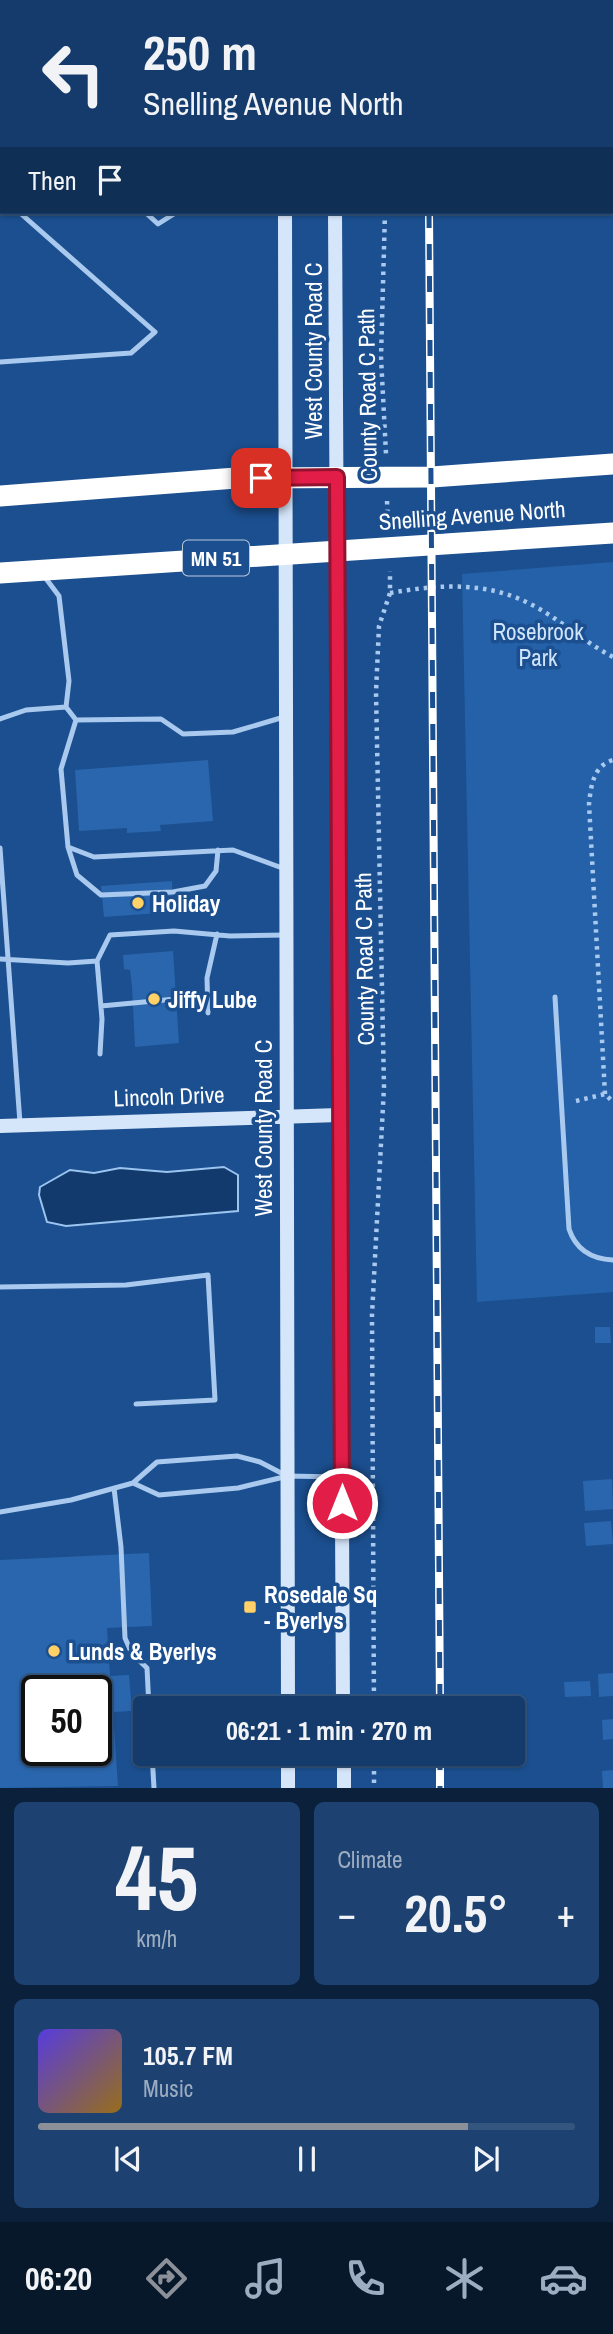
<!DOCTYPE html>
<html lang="en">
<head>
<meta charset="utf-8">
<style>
  body { margin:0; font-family:"Archivo Narrow",sans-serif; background:#1d4271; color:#f1f3f6; height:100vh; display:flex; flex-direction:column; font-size:26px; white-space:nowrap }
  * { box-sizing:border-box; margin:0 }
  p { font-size:23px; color:#9dadc1 }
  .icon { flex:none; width:38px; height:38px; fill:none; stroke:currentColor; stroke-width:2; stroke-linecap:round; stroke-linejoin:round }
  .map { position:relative; height:1788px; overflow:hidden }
  .side { display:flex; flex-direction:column; gap:14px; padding:14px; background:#0b203b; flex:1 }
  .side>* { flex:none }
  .guide { position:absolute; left:0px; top:0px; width:614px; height:214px; box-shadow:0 2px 5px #0004,0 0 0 2px #33557e; background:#143b6b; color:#f1f3f6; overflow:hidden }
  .speed { position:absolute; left:21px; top:1675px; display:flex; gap:14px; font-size:35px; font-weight:700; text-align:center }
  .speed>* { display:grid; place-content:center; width:91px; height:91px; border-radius:50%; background:#143b6b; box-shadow:0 2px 5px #0004,0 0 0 2px #33557e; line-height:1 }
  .speed .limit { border:4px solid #111; border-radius:10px; background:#fff; color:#111 }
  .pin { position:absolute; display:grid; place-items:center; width:60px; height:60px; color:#fff; margin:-30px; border-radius:14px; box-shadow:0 4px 10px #0006 }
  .me { position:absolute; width:77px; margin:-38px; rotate:0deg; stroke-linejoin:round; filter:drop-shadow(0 0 5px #0008) }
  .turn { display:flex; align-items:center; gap:24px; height:147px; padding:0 28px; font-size:32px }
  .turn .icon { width:91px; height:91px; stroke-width:2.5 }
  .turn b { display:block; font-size:49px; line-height:60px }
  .then { display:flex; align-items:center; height:66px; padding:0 28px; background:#0003; gap:14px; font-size:26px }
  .big { font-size:52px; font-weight:700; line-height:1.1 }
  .side .card { flex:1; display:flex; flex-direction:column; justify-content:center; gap:10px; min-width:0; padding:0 24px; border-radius:10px; background:#1d4271 }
  .side .dial { align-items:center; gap:0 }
  .dial b { font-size:91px; line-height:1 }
  .song { display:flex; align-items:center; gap:21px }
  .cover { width:84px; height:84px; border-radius:10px; background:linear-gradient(135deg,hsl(250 70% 55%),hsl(40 70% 35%)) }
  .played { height:7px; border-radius:4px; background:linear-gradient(90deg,#8c9099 80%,#33557e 80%) }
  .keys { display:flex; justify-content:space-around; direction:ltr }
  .heat { display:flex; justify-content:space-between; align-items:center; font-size:38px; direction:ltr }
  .side .tiles { flex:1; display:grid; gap:14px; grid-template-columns:1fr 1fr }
  .card:last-child { grid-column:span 2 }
  .trip { position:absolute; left:133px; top:1696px; width:392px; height:70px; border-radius:7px; background:#143b6b; box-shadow:0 2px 5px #0004,0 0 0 2px #33557e; font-weight:700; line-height:70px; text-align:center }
  .dock { display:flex; height:112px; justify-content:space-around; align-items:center; background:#08182b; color:#9dadc1 }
  .dock .icon { width:49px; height:49px }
  .dock .active { color:#8c9099 }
  .dock b { font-size:32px; color:#f1f3f6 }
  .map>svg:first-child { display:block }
  .green { fill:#2461a8 }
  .water { fill:#123a6d; stroke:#9cc4f0; stroke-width:2 }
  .building { fill:#2a66ad; fill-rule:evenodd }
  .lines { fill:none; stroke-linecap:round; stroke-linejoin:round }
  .path { stroke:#a9c9ee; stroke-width:4.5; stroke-dasharray:3.5 5; stroke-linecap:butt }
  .lane { stroke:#a9c9ee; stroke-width:5 }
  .secondary { stroke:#d6e6fa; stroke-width:14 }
  .highway { stroke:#fff; stroke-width:21 }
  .rail-casing { stroke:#fff; stroke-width:8 }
  .rail { stroke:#1b4f8f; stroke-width:5; stroke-dasharray:16; stroke-linecap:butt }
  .route-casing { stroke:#92132f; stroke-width:18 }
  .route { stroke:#e11d48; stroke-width:12 }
  .poi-dot { fill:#ffd166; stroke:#1b4f8f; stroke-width:2.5 }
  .labels { text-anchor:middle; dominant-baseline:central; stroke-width:7; stroke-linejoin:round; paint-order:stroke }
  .shield { fill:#1b4f8f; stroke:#bbcadd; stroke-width:2 }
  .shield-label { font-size:21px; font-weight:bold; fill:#fff }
  .street-label { font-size:23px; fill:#fff; stroke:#1b4f8f }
  .park-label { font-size:23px; fill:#cfe3fa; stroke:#1b4f8f }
  .poi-label { font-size:23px; font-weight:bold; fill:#fff; stroke:#1b4f8f; text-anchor:start }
</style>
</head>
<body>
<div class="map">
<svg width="613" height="1788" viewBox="0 0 613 1788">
  <rect width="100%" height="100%" fill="#1b4f8f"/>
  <path class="green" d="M613 562V1292L477 1302 462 574Z"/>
  <path class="water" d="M224 1167 238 1175V1211L66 1226 47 1222 39 1195 40 1187 70 1170 94 1173 120 1168 167 1172Z"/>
  <path class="building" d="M208 760 213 821 160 825 161 831 127 833V828L79 831 75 770Z
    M172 881 173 912 104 917 101 886Z
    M173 951 179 1043 135 1047 132 986 130 970 124 969 123 955Z
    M595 1327H610L611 1343H595Z
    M612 1479 613 1509 585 1511 583 1481Z
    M611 1521 613 1544 586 1546 584 1523Z
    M149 1553 152 1626 107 1628 110 1676 129 1675 132 1711 113 1712 118 1786 0 1788V1560ZM37 1690H96V1750H37Z
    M613 1673V1696L599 1697 598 1674Z
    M590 1681 591 1696 565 1697 564 1682Z
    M613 1719V1739L603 1740 602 1720Z
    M613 1770V1788H603L602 1771Z"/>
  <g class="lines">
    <path class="path" d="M394 2V0
      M385 212 381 357 386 454
      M387 501 388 524
      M390 593C441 584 490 581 536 607 563 622 586 643 613 657
      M605 1094 589 804C591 786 593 766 613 760
      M576 1101 605 1094 613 1102
      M374 1708 372 1315 384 1087 376 692 379 626 390 593V571
      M374 1754V1788"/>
    <path class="lane" d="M176 0V2
      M0 79 2 81
      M0 195 2 197
      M145 212 158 224 177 212
      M0 362 131 353 155 332 19 212
      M44 576 59 596 69 681 66 707
      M284 717 233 732 183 734 161 719 76 720 61 769 68 847 94 857 233 850 285 869
      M0 719 26 710 66 707 76 720
      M68 847 77 875 101 895 173 892 205 886 216 871 218 850
      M0 848 20 1123
      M0 959 68 963 97 961 102 1019 100 1054
      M97 961 110 935 174 931 230 936 286 935
      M555 997 569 1229C576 1250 591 1259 613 1260
      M101 1006 208 996
      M208 1013 207 978 217 934
      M0 1287 126 1285 208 1275 215 1400 136 1404
      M133 1483 159 1495 238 1488 288 1476 339 1477
      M114 1488 121 1547 125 1638 132 1654 147 1668 149 1708
      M0 1512 71 1500 133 1483 157 1462 237 1456 260 1462 285 1475
      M152 1754 154 1788"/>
    <path class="secondary" d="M283 0V2
      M334 2V0
      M285 212 288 1708
      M335 212 343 1708
      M0 1126 339 1115
      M288 1754V1788
      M344 1754V1788"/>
    <path class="highway" d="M0 496 236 478 432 477 613 464
      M0 573 613 533"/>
    <g class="rail-casing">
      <path id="rail" d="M428 0V2
        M429 212 440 1708
        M440 1754V1788"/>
    </g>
    <use href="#rail" class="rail"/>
  </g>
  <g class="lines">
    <g class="route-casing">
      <path id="route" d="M261 478 337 477 342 1503"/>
    </g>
    <use href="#route" class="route"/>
  </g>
  <g class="poi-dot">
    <circle cx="138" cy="903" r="7"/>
    <circle cx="154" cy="999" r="7"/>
    <rect x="243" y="1600" width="14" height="14" rx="3.5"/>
    <circle cx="54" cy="1651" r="7"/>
  </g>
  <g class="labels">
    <rect class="shield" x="183" y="540.5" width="66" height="35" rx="5"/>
    <g class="shield-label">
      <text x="216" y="558">MN 51</text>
    </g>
    <g class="street-label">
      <text transform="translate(313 351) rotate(-90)">West County Road C</text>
      <text transform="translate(367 395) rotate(-91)">County Road C Path</text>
      <text transform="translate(472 515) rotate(-4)">Snelling Avenue North</text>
      <text transform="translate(364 959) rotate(-91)">County Road C Path</text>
      <text transform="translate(169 1096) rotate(-2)">Lincoln Drive</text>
      <text transform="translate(263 1128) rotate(-90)">West County Road C</text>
    </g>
    <g class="park-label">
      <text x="538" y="631">Rosebrook<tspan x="538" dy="26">Park</tspan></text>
    </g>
    <g class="poi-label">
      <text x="152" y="903">Holiday</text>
      <text x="168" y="999">Jiffy Lube</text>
      <text x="264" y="1594">Rosedale Sq<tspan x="264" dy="26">- Byerlys</tspan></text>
      <text x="68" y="1651">Lunds &amp; Byerlys</text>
    </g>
  </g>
</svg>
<div class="speed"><div class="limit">50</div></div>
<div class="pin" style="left:261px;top:478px;background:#d93025"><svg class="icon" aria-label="arrive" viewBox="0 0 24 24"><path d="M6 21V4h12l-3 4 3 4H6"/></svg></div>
<svg class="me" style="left:342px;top:1503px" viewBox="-20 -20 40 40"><circle r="17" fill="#e11d48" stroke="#fff" stroke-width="3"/><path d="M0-11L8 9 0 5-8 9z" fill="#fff"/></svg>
<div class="trip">06:21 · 1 min · 270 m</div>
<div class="guide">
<div class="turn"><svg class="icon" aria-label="left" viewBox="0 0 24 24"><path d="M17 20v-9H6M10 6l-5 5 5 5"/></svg><div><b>250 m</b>Snelling Avenue North</div></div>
<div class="then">Then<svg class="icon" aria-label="arrive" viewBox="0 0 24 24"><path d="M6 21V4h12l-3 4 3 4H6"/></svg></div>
</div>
</div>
<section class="side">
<div class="tiles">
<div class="card dial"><b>45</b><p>km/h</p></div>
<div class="card"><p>Climate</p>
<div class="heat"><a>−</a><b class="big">20.5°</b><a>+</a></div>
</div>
<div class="card">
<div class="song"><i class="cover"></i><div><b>105.7 FM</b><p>Music</p></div></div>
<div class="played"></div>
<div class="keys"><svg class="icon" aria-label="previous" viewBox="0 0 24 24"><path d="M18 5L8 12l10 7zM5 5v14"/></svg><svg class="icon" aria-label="pause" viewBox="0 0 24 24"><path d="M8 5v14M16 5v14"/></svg><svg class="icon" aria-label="next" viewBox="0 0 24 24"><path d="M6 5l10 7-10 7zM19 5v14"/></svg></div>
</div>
</div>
</section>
<nav class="dock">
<b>06:20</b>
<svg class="icon active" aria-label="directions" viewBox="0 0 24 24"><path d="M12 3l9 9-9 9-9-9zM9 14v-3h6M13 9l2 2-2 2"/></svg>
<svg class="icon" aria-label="music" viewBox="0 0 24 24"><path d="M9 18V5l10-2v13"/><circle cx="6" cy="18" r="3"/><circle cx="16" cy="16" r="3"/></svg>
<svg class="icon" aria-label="phone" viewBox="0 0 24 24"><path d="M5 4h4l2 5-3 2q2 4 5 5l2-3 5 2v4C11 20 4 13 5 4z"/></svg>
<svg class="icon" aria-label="climate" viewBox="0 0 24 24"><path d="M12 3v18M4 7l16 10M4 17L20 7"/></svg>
<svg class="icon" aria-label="car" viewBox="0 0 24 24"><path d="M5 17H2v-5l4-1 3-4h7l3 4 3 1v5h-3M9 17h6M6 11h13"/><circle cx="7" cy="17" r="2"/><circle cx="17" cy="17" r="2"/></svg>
</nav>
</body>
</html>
